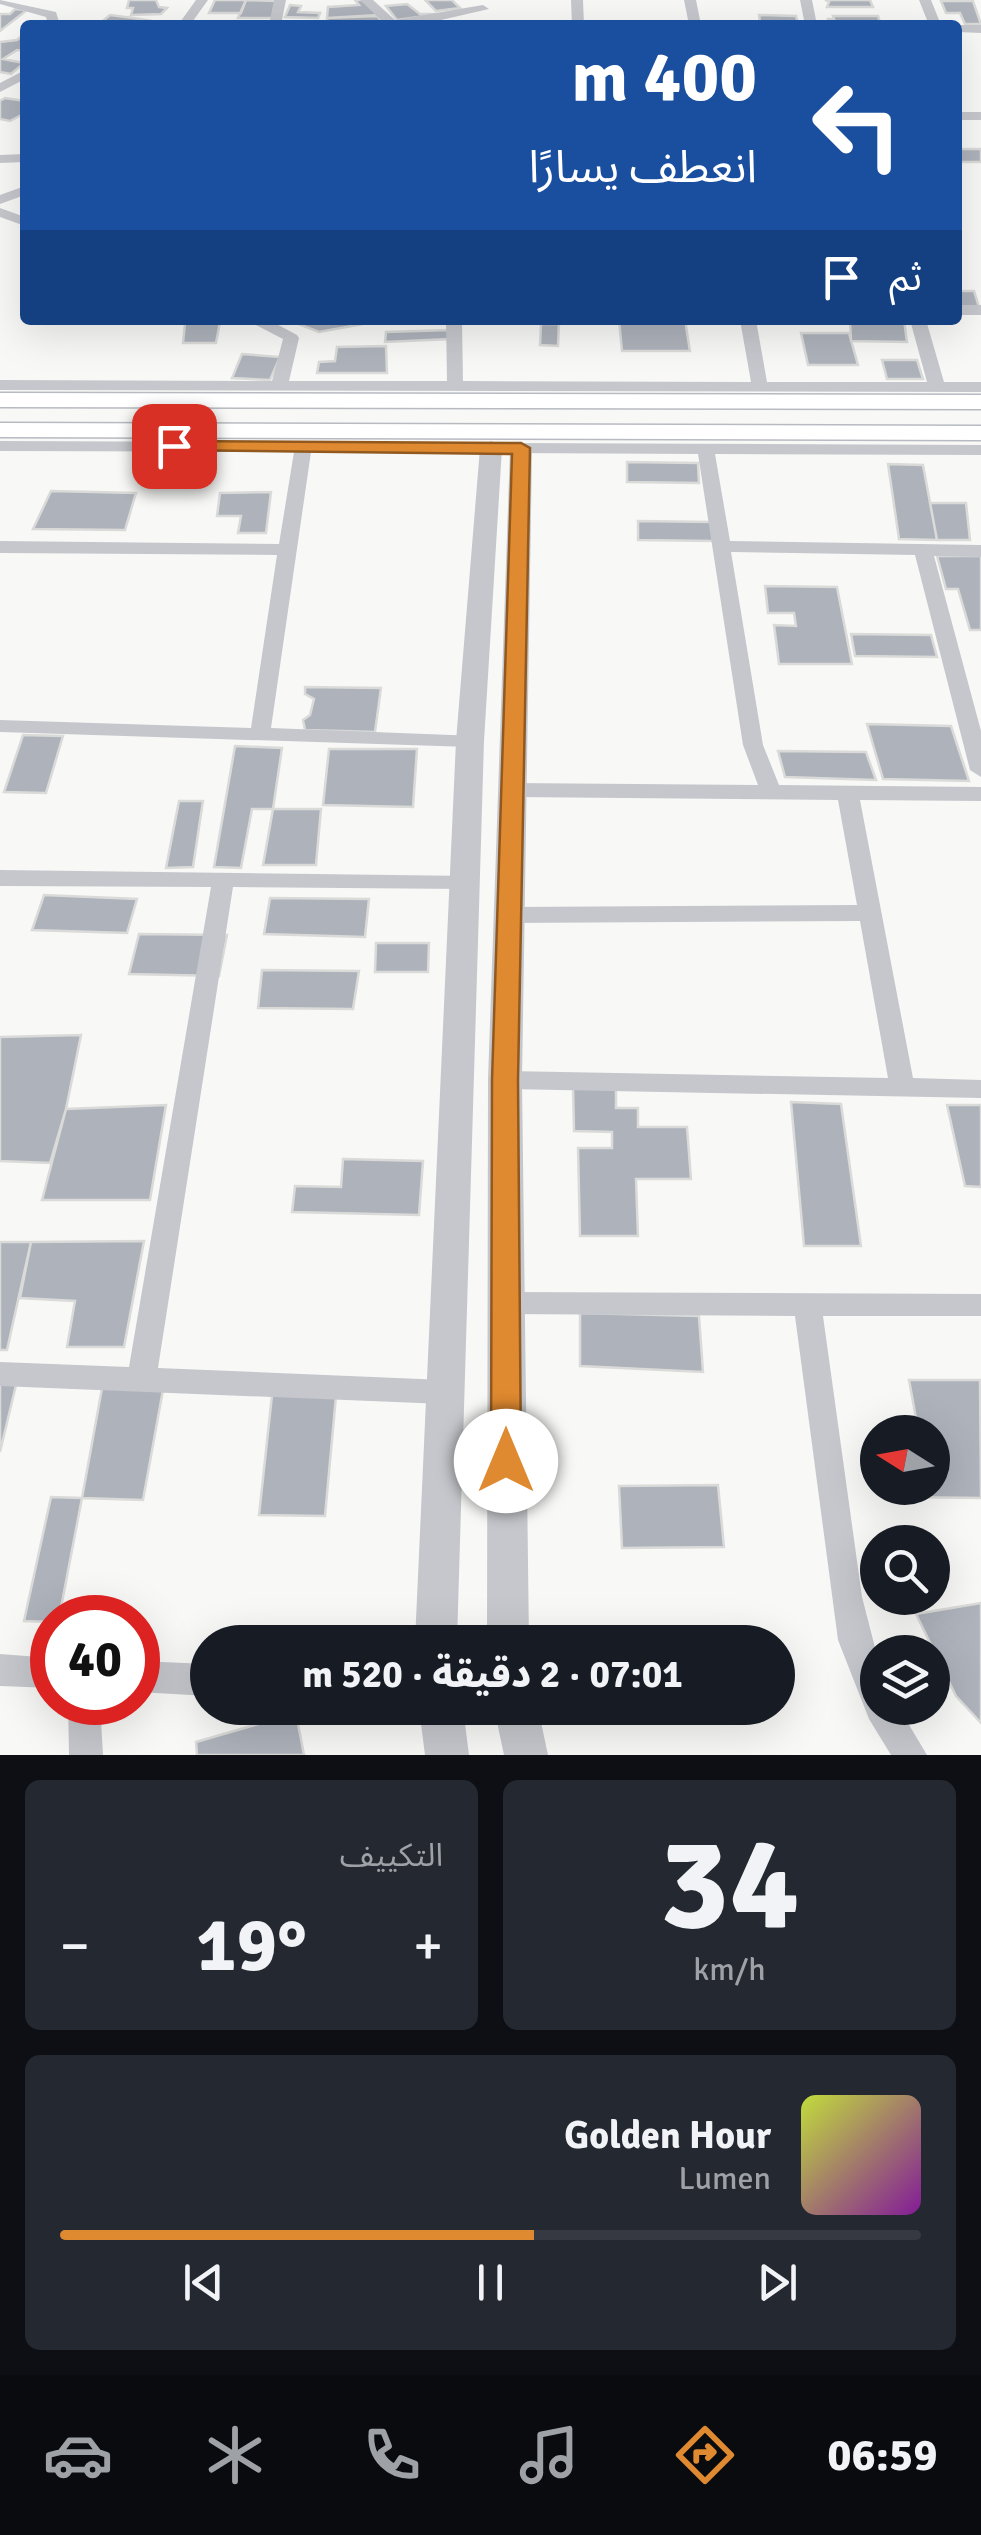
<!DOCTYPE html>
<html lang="ar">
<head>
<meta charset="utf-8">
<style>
  body { margin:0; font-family:Signika,"Noto Sans Arabic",sans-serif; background:#242831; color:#f1f3f6; direction:rtl; height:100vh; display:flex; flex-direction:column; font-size:38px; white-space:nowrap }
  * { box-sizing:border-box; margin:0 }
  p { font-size:32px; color:#9ea1a6 }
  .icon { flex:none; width:55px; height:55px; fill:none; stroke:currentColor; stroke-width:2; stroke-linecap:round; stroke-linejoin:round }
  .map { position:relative; height:1755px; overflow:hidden; direction:ltr }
  .details { display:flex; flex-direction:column; gap:25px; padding:25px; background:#0d0f14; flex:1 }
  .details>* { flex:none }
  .hud { position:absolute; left:20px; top:20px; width:942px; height:305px; border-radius:10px; box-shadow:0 10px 40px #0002; direction:rtl; background:#1a4fa0; color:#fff; overflow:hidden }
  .needle { width:65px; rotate:281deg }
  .controls { position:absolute; left:860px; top:1415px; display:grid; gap:20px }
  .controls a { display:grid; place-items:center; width:90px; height:90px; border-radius:50%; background:#171b24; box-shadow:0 10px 40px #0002; font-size:50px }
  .speed { position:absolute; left:30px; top:1595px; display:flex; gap:20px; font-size:50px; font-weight:700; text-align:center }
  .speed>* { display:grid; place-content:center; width:130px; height:130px; border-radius:50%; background:#171b24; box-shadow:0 10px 40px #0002; line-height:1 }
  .speed .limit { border:15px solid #d22; background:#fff; color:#111 }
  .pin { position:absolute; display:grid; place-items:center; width:85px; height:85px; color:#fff; margin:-42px; border-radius:20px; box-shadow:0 5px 15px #0006 }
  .me { position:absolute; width:110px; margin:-55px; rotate:0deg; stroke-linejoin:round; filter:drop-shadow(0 0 8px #0008) }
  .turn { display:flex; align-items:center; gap:35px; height:210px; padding:0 40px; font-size:45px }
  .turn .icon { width:130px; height:130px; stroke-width:2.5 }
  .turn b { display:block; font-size:70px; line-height:85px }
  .then { display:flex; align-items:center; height:95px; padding:0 40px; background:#0003; gap:20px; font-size:38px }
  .big { font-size:75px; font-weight:800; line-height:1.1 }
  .details .card { flex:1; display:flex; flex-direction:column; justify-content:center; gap:15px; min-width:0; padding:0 35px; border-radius:15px; background:#242831 }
  .details .dial { align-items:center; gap:0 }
  .dial b { font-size:130px; line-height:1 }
  .song { display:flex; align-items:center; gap:30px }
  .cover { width:120px; height:120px; border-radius:15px; background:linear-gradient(135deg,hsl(70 70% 55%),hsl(290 70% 35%)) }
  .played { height:10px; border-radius:5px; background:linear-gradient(90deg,#df8930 55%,#363941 55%) }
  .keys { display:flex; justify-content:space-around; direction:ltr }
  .heat { display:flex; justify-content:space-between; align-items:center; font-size:55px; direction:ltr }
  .details .tiles { flex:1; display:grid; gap:25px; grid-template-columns:1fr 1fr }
  .card:last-child { grid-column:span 2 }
  .trip { position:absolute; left:190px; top:1625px; width:605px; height:100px; border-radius:50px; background:#171b24; box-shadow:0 10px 40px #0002; font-weight:800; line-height:100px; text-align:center; direction:rtl }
  .tab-bar { display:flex; height:160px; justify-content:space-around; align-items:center; background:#090b0e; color:#9ea1a6 }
  .tab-bar .icon { width:70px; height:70px }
  .tab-bar .on { color:#df8930 }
  .tab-bar b { font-size:45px; color:#f1f3f6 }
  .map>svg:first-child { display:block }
  .building { fill:#adb2bb; stroke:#dadbd9; stroke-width:2.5 }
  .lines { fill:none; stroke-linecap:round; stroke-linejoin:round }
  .secondary-casing { stroke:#b7bac1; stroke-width:3 }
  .minor { fill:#c5c7cc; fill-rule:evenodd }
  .tertiary { fill:#c5c7cc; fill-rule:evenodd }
  .secondary { fill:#fff; fill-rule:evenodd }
  .route { fill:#df8930; stroke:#91591f; stroke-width:2.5 }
</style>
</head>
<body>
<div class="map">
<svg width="981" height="1755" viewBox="0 0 981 1755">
  <rect width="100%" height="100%" fill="#f8f9f6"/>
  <path class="building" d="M129 0H156L159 7 167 8 161 14 131 15 133 8H127Z
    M215 0H246L241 13H209Z
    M246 0 279 1 274 18H238Z
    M355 0H363L379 15 327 18 328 7 359 5Z
    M425 0H452L460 8 436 11Z
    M870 0 873 7H827L829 2 825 0Z
    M941 1H973L981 24H965L960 13H946Z
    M407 4 420 14H439L397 20 386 6Z
    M290 5 301 6 298 12 320 13 318 18 285 17Z
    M15 9 27 10 0 31V14H10Z
    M110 15 140 19 176 25 99 24Z
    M759 15 796 16 798 24 760 23Z
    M377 16 385 25H328L327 18Z
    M833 16H878L881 25H829L828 19H834Z
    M25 33V51L17 50 3 59 24 63 11 74 0 72V42L17 40Z
    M5 98 25 101V113L10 121 0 119V101Z
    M958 149H981V162H958Z
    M958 291H974L979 307H958Z
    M180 320 220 322 216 343H183L185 323Z
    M294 320H379L380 321 319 332 291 321Z
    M619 320H685L690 351H622Z
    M850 320H904L907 342 851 341Z
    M541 324H559L558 346 540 345Z
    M450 330V339L385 342 386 332Z
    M801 333H849L858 365H808Z
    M386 346 387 373H317L319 362 335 361 337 347Z
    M242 354 280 357 270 380 232 378Z
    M882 360H917L923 379H887Z
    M627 462 698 463 699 483 627 482Z
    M888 464 923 465 937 540 899 539Z
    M51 491 136 493 125 530 33 529Z
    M271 492 266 533H238L241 516H217L220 493Z
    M930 503H966L970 540H937Z
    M638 521 712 522 714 541 638 540Z
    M937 556H981V630H970L958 589H946Z
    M765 586 837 587 852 664H779L774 625 796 626 794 613H768Z
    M851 634 931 635 937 657 855 656Z
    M305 687 381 688 375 732 305 730 303 720 310 715 314 699 305 694Z
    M867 724 951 726 969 781 883 779Z
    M23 735 63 736 46 793 4 792Z
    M235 746 282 748 273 809H252L241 868 214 867Z
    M329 749H417L413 807 323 805Z
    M778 751 866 752 876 780 785 777Z
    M179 801H203L193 867 166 868Z
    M273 809H321L316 865H263Z
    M44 895 137 899 127 933 32 930Z
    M270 898 369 899 365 937 264 934Z
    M139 934 227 935 219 976 129 974Z
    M376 943H429L428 972H375Z
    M262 970 359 971 353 1009 258 1008Z
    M81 1035 66 1109 50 1163 0 1161V1037Z
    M573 1087 616 1088V1108H638V1127H687L691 1179H636L638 1236H580L578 1148H612V1132L574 1131Z
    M791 1102 841 1104 861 1246H804Z
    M166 1105 150 1200H42L66 1109Z
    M947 1105H981V1187L965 1186Z
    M343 1159 423 1161 419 1215 292 1212 295 1186 341 1187Z
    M144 1241 124 1347H67L75 1301 20 1298 31 1242Z
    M0 1242H31L7 1350H0Z
    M580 1313 699 1316 703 1372 580 1366Z
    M909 1380H980L981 1498 897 1497 896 1488H932V1432H888L887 1428 918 1429Z
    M0 1384 16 1385 0 1452Z
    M102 1388 163 1390 143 1500 82 1498Z
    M272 1395 336 1396 325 1516 259 1515Z
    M718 1485 724 1547 622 1548 619 1486Z
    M51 1497 82 1498 59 1618H52V1622L24 1621Z
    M981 1603V1723L956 1696 916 1614Z
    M296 1713 304 1755H197L196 1742Z"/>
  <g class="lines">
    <g class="secondary-casing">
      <path id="secondary" d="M0 393 981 395V409L0 407Z
        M0 423 981 426V440L0 437Z"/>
    </g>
    <path class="minor" d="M0 0 56 12 60 25H48L46 17 0 4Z
      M196 0H208L190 25H178Z
      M274 0H286L281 25H269Z
      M360 0H373L395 20 483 5 489 9 419 25H386Z
      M571 0H583L584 25H572Z
      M684 0H696L701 25H689Z
      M800 0H812L817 25H805Z
      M919 0H931L941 25H929Z
      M958 25H981V33L958 32Z
      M25 70V79L0 92V83Z
      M958 112H981V120H958Z
      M25 154V162L0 163V155Z
      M25 186V195L0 204V195Z
      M0 208 25 217V226L0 217Z
      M958 305H981V315H958Z
      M246 320H269L297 335 299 338 289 381H447L446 320H462L463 381 751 382 740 320H756L767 382H927L910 320H926L944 382H981V392L0 390V380L272 381 283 339Z
      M0 441 981 445V455L715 454 730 541 981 545V557L934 556 981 731V777L970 770 915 555 731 552 763 745 779 785 981 787V801L860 800 913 1078 981 1080V1098L505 1089 496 1087 492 1080 496 1073 505 1071 888 1078 860 921 508 923 497 915 508 907 857 905 838 800 512 797 501 790 512 783 758 785 743 745 698 454 311 452 271 728 477 736 480 741 477 746 470 747 0 732V720L251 728 277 555 0 553V541L279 544 294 452 0 451Z
      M0 870 472 876 475 881 464 889 233 887 158 1368 444 1380 454 1383 458 1392 454 1401 444 1404 0 1386V1362L129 1367 211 887 0 886Z
      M506 1292 981 1294V1316H823L862 1597 878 1659V1708H899L927 1755H891L869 1719 838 1640 795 1316 506 1314 496 1311 492 1303 496 1295Z
      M0 1654 52 1658V1688L0 1686Z
      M138 1661 208 1664V1696L138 1692Z
      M68 1702H100L103 1755H69Z"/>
    <path class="tertiary" d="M491 441 502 448 484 741 457 1642H415L456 741 480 448Z
      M521 442 532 449 522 1080 529 1642H487L488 1080 510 449Z
      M419 1708H463L469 1755H425Z
      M494 1708H538L548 1755H504Z"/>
    <use href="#secondary" class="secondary"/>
  </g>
  <path class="route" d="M174 441 521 443 530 448 518 1080 521 1461 517 1471 506 1475 496 1471 491 1461 492 1080 512 454 168 450 166 446Z"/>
</svg>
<div class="controls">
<a><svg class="needle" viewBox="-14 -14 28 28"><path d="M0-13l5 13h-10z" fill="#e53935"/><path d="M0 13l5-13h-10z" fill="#9ea1a6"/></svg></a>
<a><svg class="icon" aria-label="search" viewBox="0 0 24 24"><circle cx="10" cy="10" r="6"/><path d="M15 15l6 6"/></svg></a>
<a><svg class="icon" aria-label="layers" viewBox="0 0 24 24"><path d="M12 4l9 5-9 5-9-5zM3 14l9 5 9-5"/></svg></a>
</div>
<div class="speed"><div class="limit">40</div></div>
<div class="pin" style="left:174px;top:446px;background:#d93025"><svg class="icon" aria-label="arrive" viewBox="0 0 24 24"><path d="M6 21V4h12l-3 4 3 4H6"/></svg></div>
<svg class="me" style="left:506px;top:1461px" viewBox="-20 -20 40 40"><circle r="19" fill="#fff"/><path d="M0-13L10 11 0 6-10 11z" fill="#df8930"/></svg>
<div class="trip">07:01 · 2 دقيقة · 520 m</div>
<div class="hud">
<div class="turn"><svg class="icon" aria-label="left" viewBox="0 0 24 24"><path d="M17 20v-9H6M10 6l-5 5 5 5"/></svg><div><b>400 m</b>انعطف يسارًا</div></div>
<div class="then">ثم<svg class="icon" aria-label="arrive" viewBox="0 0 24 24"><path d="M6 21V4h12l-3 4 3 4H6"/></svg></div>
</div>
</div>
<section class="details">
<div class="tiles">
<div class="card dial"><b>34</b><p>km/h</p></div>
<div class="card"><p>التكييف</p>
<div class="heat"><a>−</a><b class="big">19°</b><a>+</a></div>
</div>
<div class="card">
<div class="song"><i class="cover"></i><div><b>Golden Hour</b><p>Lumen</p></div></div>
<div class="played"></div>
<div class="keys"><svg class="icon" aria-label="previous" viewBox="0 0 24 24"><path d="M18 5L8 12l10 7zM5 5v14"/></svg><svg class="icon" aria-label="pause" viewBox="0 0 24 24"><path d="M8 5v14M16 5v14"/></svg><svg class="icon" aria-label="next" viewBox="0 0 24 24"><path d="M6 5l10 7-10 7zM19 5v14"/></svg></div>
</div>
</div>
</section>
<nav class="tab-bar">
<b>06:59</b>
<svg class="icon on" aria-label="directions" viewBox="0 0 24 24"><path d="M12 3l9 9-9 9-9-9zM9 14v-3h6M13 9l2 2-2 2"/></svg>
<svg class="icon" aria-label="music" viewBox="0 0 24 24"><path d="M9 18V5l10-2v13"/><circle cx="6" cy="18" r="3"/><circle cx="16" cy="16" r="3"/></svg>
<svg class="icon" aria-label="phone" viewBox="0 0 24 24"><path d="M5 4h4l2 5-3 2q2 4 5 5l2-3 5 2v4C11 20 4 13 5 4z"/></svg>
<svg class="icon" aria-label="climate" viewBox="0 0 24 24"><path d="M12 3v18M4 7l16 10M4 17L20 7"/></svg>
<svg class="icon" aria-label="car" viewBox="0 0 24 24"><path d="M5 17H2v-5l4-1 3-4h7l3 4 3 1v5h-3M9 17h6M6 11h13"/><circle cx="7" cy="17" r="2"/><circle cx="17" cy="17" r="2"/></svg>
</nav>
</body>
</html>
